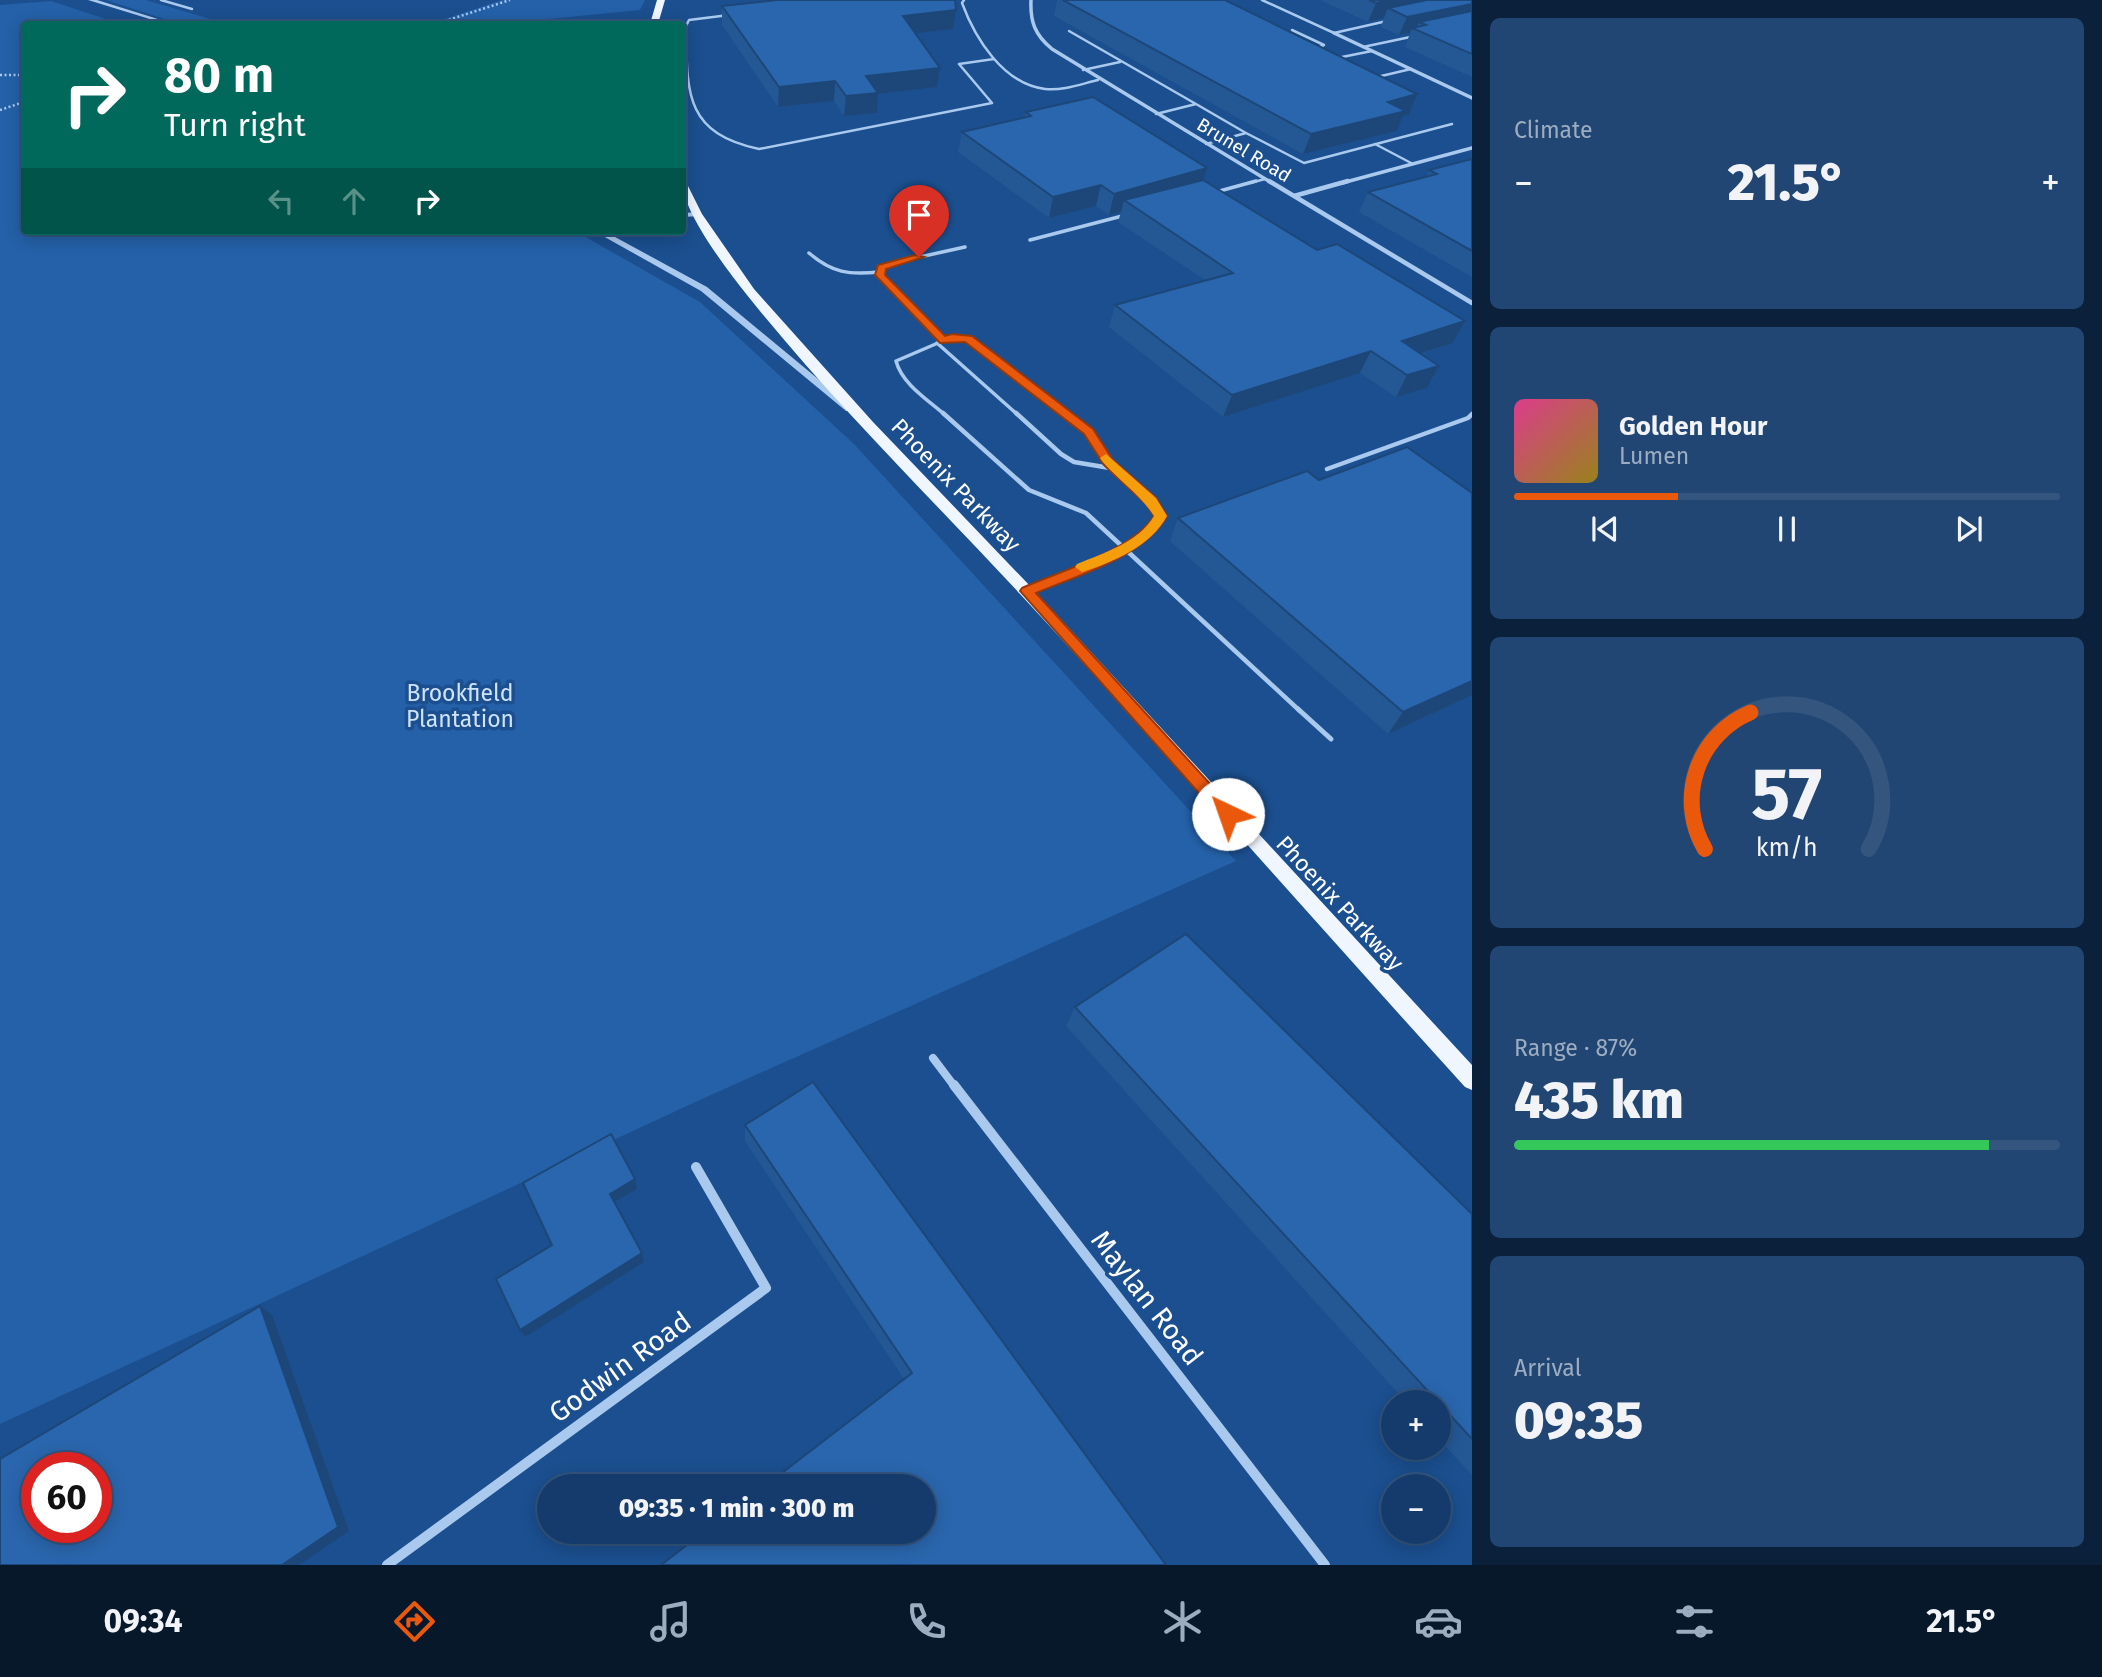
<!DOCTYPE html>
<html lang="en">
<head>
<meta charset="utf-8">
<style>
  body { margin:0; font-family:"Fira Sans",sans-serif; background:#214673; color:#f1f3f6; height:100vh; display:flex; flex-direction:column; font-size:26px; white-space:nowrap }
  * { box-sizing:border-box; margin:0 }
  p { font-size:23px; color:#9dadc1 }
  .icon { flex:none; width:38px; height:38px; fill:none; stroke:currentColor; stroke-width:2; stroke-linecap:round; stroke-linejoin:round }
  .map { position:relative; flex:1; overflow:hidden }
  .sheet { display:flex; flex-direction:column; gap:18px; padding:18px; background:#0b203b; width:630px }
  .sheet>* { flex:none }
  .hud { position:absolute; left:21px; top:21px; width:665px; height:214px; border-radius:7px; box-shadow:0 4px 18px #0003,0 0 0 2px #33557e; background:#00695c; color:#fff; overflow:hidden }
  .tools { position:absolute; left:1381px; top:1390px; display:grid; gap:14px }
  .tools a { display:grid; place-items:center; width:70px; height:70px; border-radius:50%; background:#143b6b; box-shadow:0 4px 18px #0003,0 0 0 2px #33557e; font-size:35px }
  .speed { position:absolute; left:21px; top:1452px; display:flex; gap:14px; font-size:35px; font-weight:700; text-align:center }
  .speed>* { display:grid; place-content:center; width:91px; height:91px; border-radius:50%; background:#143b6b; box-shadow:0 4px 18px #0003,0 0 0 2px #33557e; line-height:1 }
  .speed .limit { border:10px solid #d22; background:#fff; color:#111 }
  .pin { position:absolute; display:grid; place-items:center; width:60px; height:60px; color:#fff; margin:-72px -30px; border-radius:50% 50% 50% 0; rotate:-45deg; box-shadow:0 0 7px #0007 }
  .pin .icon { rotate:45deg }
  .me { position:absolute; width:77px; margin:-38px; rotate:318deg; stroke-linejoin:round; filter:drop-shadow(0 0 5px #0008) }
  .turn { display:flex; align-items:center; gap:24px; height:147px; padding:0 28px; font-size:32px }
  .turn .icon { width:91px; height:91px; stroke-width:2.5 }
  .turn b { display:block; font-size:49px; line-height:60px }
  .lanes { display:flex; align-items:center; height:66px; padding:0 28px; background:#0003; justify-content:center; gap:35px; direction:ltr }
  .lanes .off { opacity:.35 }
  .big { font-size:52px; font-weight:800; line-height:1.1 }
  .sheet .widget { flex:1; display:flex; flex-direction:column; justify-content:center; gap:10px; min-width:0; padding:0 24px; border-radius:10px; background:#214673 }
  .sheet .dial { align-items:center; gap:0 }
  .dial svg { height:182px; overflow:visible; fill:none; stroke:#33557e; stroke-width:7; stroke-linecap:round; text-anchor:middle }
  .dial text { fill:#f1f3f6; stroke:none }
  .song { display:flex; align-items:center; gap:21px }
  .cover { width:84px; height:84px; border-radius:10px; background:linear-gradient(135deg,hsl(330 70% 55%),hsl(50 70% 35%)) }
  .played { height:7px; border-radius:4px; background:linear-gradient(90deg,#ea580c 30%,#33557e 30%) }
  .keys { display:flex; justify-content:space-around; direction:ltr }
  .heat { display:flex; justify-content:space-between; align-items:center; font-size:38px; direction:ltr }
  .charge { height:10px; border-radius:5px; background:linear-gradient(90deg,#34c759 87%,#33557e 0) }
  .trip { position:absolute; left:537px; top:1474px; width:399px; height:70px; border-radius:35px; background:#143b6b; box-shadow:0 4px 18px #0003,0 0 0 2px #33557e; font-weight:800; line-height:70px; text-align:center }
  .dock { display:flex; height:112px; justify-content:space-around; align-items:center; background:#08182b; color:#9dadc1 }
  .dock .icon { width:49px; height:49px }
  .dock .current { color:#ea580c }
  .dock b { font-size:32px; color:#f1f3f6 }
  main { display:flex; flex:1; min-height:0 }
  .map>svg:first-child { display:block }
  .green { fill:#2461a8 }
  .lines { fill:none; stroke-linecap:round; stroke-linejoin:round }
  .path { stroke:#a9c9ee; stroke-width:2.5; stroke-dasharray:2 2.5; stroke-linecap:butt }
  .service-far3 { stroke:#a9c9ee; stroke-width:2.5 }
  .service-far2 { stroke:#a9c9ee; stroke-width:3.5 }
  .service-far1 { stroke:#a9c9ee; stroke-width:4.5 }
  .service { stroke:#a9c9ee; stroke-width:5 }
  .minor-far3 { stroke:#a9c9ee; stroke-width:3.5 }
  .minor-far2 { stroke:#a9c9ee; stroke-width:4.5 }
  .minor-far1 { stroke:#a9c9ee; stroke-width:8 }
  .minor { stroke:#a9c9ee; stroke-width:10 }
  .tertiary { fill:#a9c9ee; fill-rule:evenodd }
  .primary { fill:#f0f6ff; fill-rule:evenodd }
  .wall { fill:#245895 }
  .shaded-wall { fill:#1d4779 }
  .building { fill:#2a66ad; stroke:#1d4779; stroke-width:2; fill-rule:evenodd }
  .route { fill:#ea580c; stroke:#983908; stroke-width:2 }
  .slow { fill:#f59e0b }
  .labels { text-anchor:middle; dominant-baseline:central; stroke-width:7; stroke-linejoin:round; paint-order:stroke }
  .far-street-label { font-size:19px; fill:#fff; stroke:#1b4f8f }
  .street-label { font-size:23px; fill:#fff; stroke:#1b4f8f }
  .park-label { font-size:23px; fill:#cfe3fa; stroke:#1b4f8f }
  .near-street-label { font-size:28px; fill:#fff; stroke:#1b4f8f }
</style>
</head>
<body>
<main>
<div class="map">
<svg width="1472" height="1565" viewBox="0 0 1472 1565">
  <rect width="100%" height="100%" fill="#1b4f8f"/>
  <path class="green" d="M106 0H146L227 24H180Z
    M502 0H645L640 10 498 24H429Z
    M51 1 121 24H24V231H575L700 302 854 444 1236 861 702 1099 0 1424V5Z"/>
  <g class="lines">
    <path class="path" d="M436 24 510 0
      M0 75H24
      M0 110 24 102"/>
    <path class="service-far3" d="M161 0 192 9
      M964 0 962 3C975 38 1003 84 1045 89 1063 91 1081 84 1098 80
      M1262 0 1334 33 1387 21
      M729 15 689 20 686 26C687 92 684 133 759 149L992 103 959 64 994 59
      M1292 30 1324 45 1315 49
      M1069 31 1196 104
      M1363 47 1415 36
      M1337 58 1372 51
      M1083 70 1120 62
      M1377 77 1411 69
      M1156 114 1196 104 1246 133 1206 144
      M1246 133 1304 163 1452 124
      M1375 144 1413 164
      M1250 183 1265 179"/>
    <path class="service-far2" d="M1216 192 1256 181
      M1030 240 1126 215
      M809 253C832 273 849 275 879 272
      M943 340 879 272 881 267 888 264 965 247
      M937 343 1018 415
      M945 415C928 400 902 384 896 361L952 337 968 339 1066 415"/>
    <path class="service-far1" d="M943 413 1029 490 1086 513 1125 549
      M1016 413 1061 454 1074 462 1116 469
      M1064 413 1088 432 1109 462 1151 501 1161 516 1151 529 1125 549
      M1327 469 1468 418 1472 414
      M1125 549 1300 711
      M1026 591 1100 561 1125 549"/>
    <path class="service" d="M1298 709 1331 739"/>
    <path class="minor-far3" d="M1031 0C1030 22 1035 35 1052 49L1272 183
      M1334 33 1472 98
      M1342 183 1472 148"/>
    <path class="minor-far2" d="M1269 181 1472 303
      M1294 196 1348 181"/>
    <path class="minor-far1" d="M933 1058 955 1087"/>
    <path class="minor" d="M954 1085 1325 1565
      M387 1565 766 1288 696 1167"/>
    <path class="tertiary" d="M88 0H97L174 24H166Z
      M700 212V216L682 217V213Z
      M594 231H604L707 287 852 407V411H846L701 291Z"/>
    <path class="primary" d="M657 0H665L658 24H650Z
      M682 181 687 184 702 214 754 289 873 422 1031 587 1472 1065V1090L1465 1087C1316 923 1170 756 1020 594 928 495 831 400 747 295 727 270 682 211 682 181Z"/>
  </g>
  <path class="wall" d="M1057 0H1225L1417 94 1409 115 1403 116 1397 131 1303 154 1054 16Z
    M1320 0H1472V77L1405 47 1410 33 1399 35 1381 27 1384 18 1368 22Z
    M722 6 953 29 916 33 940 68 937 87 878 94 877 113 844 116 834 101 778 107 722 25Z
    M1026 112 1203 180 1317 250 1465 321 1453 343 1421 354 1439 366 1427 388 1396 397 1360 373 1223 417 1109 327 1115 305 1205 280 1118 222 1121 212 1109 215 1096 206 1049 218 958 152 962 132 1025 117Z
    M1472 159V277L1359 212 1368 192 1426 177 1429 170Z
    M1319 480 1472 695 1388 734 1170 541 1178 518Z
    M1075 1007 1472 1214V1475L1438 1438V1402H1406L1066 1026Z
    M745 1125 1166 1565 904 1379 745 1141Z"/>
  <path class="shaded-wall" d="M1390 0H1472L1388 8 1384 18 1368 22 1376 3Z
    M1472 4V21L1426 25 1419 22 1416 29 1412 28 1410 33 1399 35 1407 17Z
    M956 10 953 29 901 35 903 16Z
    M940 68 937 87 878 94 877 113 844 116 846 96 866 76Z
    M835 81 834 101 778 107 779 87Z
    M1417 94 1409 115 1403 116 1397 131 1303 154 1311 134 1388 102Z
    M1207 168 1201 189 1124 200 1121 212 1109 215 1114 194Z
    M1101 185 1096 206 1049 218 1053 197Z
    M1465 321 1453 343 1390 363 1402 341Z
    M1371 351 1360 373 1223 417 1232 395Z
    M1439 366 1427 388 1396 397 1407 375Z
    M1472 681V695L1388 734 1403 712Z
    M635 1179 637 1189 612 1203 610 1194Z
    M642 1253 644 1262 525 1337 520 1330Z
    M260 1306 272 1315 349 1531 299 1565H282Z"/>
  <path class="building" d="M777 0H955L956 10 903 16 940 68 866 76 878 93 846 96 835 81 779 87 722 6Z
    M1063 0H1225L1417 94 1388 102 1406 111 1311 134Z
    M1369 0H1390L1376 3Z
    M1427 0H1472V4L1407 17 1388 8Z
    M1472 11V54L1412 28 1426 25 1419 22Z
    M1093 97 1207 168 1114 194 1101 185 1053 197 962 132 1031 116 1026 112Z
    M1472 159V251L1368 192 1437 174 1429 170Z
    M1203 180 1317 250 1337 244 1465 321 1402 341 1439 366 1407 375 1371 351 1232 395 1115 305 1233 273 1124 200Z
    M1407 447 1472 493V681L1403 712 1178 518 1307 471 1319 480Z
    M1186 934 1472 1214V1439L1075 1007Z
    M813 1082 1166 1565H661L705 1531H924V1486H765L912 1373 745 1125Z
    M611 1134 635 1179 610 1194 642 1253 520 1330 496 1279 552 1245 523 1183Z
    M260 1306 338 1527 282 1565H0V1459ZM37 1468H96V1528H37Z"/>
  <path class="route" d="M915 255 924 257 886 269 885 275 945 336 952 334 972 336 1093 429 1113 460 1156 498 1167 516C1144 557 1078 575 1036 593L1233 809 1236 814 1233 819H1222L1020 591 1022 588C1058 572 1134 550 1154 516L1146 504 1104 465 1084 434 965 342 940 343 875 275 878 265Z"/>
  <path class="slow" d="M1106 454 1156 498 1167 516C1151 546 1114 562 1082 572L1075 567 1077 564C1104 553 1139 542 1154 516 1141 495 1118 480 1102 461L1100 458Z"/>
  <g class="labels">
    <g class="far-street-label">
      <text transform="translate(1244 150) rotate(31)">Brunel Road</text>
    </g>
    <g class="street-label">
      <text transform="translate(956 485) rotate(46)">Phoenix Parkway</text>
      <text transform="translate(1340 903) rotate(47)">Phoenix Parkway</text>
    </g>
    <g class="park-label">
      <text x="460" y="693">Brookfield<tspan x="460" dy="26">Plantation</tspan></text>
    </g>
    <g class="near-street-label">
      <text transform="translate(1147 1298) rotate(52)">Maylan Road</text>
      <text transform="translate(620 1367) rotate(-36)">Godwin Road</text>
    </g>
  </g>
</svg>
<div class="tools">
<a>+</a>
<a>−</a>
</div>
<div class="speed"><div class="limit">60</div></div>
<div class="pin" style="left:919px;top:257px;background:#d93025"><svg class="icon" aria-label="arrive" viewBox="0 0 24 24"><path d="M6 21V4h12l-3 4 3 4H6"/></svg></div>
<svg class="me" style="left:1228px;top:814px" viewBox="-20 -20 40 40"><circle r="19" fill="#fff"/><path d="M0-13L10 11 0 6-10 11z" fill="#ea580c"/></svg>
<div class="trip">09:35 · 1 min · 300 m</div>
<div class="hud">
<div class="turn"><svg class="icon" aria-label="right" viewBox="0 0 24 24"><path d="M7 20v-9h11M14 6l5 5-5 5"/></svg><div><b>80 m</b>Turn right</div></div>
<div class="lanes"><svg class="icon off" aria-label="left" viewBox="0 0 24 24"><path d="M17 20v-9H6M10 6l-5 5 5 5"/></svg><svg class="icon off" aria-label="ahead" viewBox="0 0 24 24"><path d="M12 20V5M6 11l6-6 6 6"/></svg><svg class="icon" aria-label="right" viewBox="0 0 24 24"><path d="M7 20v-9h11M14 6l5 5-5 5"/></svg></div>
</div>
</div>
<section class="sheet">
<div class="widget"><p>Climate</p>
<div class="heat"><a>−</a><b class="big">21.5°</b><a>+</a></div>
</div>
<div class="widget">
<div class="song"><i class="cover"></i><div><b>Golden Hour</b><p>Lumen</p></div></div>
<div class="played"></div>
<div class="keys"><svg class="icon" aria-label="previous" viewBox="0 0 24 24"><path d="M18 5L8 12l10 7zM5 5v14"/></svg><svg class="icon" aria-label="pause" viewBox="0 0 24 24"><path d="M8 5v14M16 5v14"/></svg><svg class="icon" aria-label="next" viewBox="0 0 24 24"><path d="M6 5l10 7-10 7zM19 5v14"/></svg></div>
</div>
<div class="widget dial"><svg viewBox="0 0 100 80">
<path d="M14 69A42 42 0 1 1 86 69"/>
<path d="M14 69A42 42 0 0 1 34 9" stroke="#ea580c"/>
<text x="50" y="56" font-size="32" font-weight="700">57</text>
<text x="50" y="72" font-size="11">km/h</text>
</svg></div>
<div class="widget"><p>Range · 87%</p><b class="big">435 km</b><div class="charge"></div></div>
<div class="widget"><p>Arrival</p><b class="big">09:35</b></div>
</section>
</main>
<nav class="dock">
<b>09:34</b>
<svg class="icon current" aria-label="directions" viewBox="0 0 24 24"><path d="M12 3l9 9-9 9-9-9zM9 14v-3h6M13 9l2 2-2 2"/></svg>
<svg class="icon" aria-label="music" viewBox="0 0 24 24"><path d="M9 18V5l10-2v13"/><circle cx="6" cy="18" r="3"/><circle cx="16" cy="16" r="3"/></svg>
<svg class="icon" aria-label="phone" viewBox="0 0 24 24"><path d="M5 4h4l2 5-3 2q2 4 5 5l2-3 5 2v4C11 20 4 13 5 4z"/></svg>
<svg class="icon" aria-label="climate" viewBox="0 0 24 24"><path d="M12 3v18M4 7l16 10M4 17L20 7"/></svg>
<svg class="icon" aria-label="car" viewBox="0 0 24 24"><path d="M5 17H2v-5l4-1 3-4h7l3 4 3 1v5h-3M9 17h6M6 11h13"/><circle cx="7" cy="17" r="2"/><circle cx="17" cy="17" r="2"/></svg>
<svg class="icon" aria-label="filters" viewBox="0 0 24 24"><path d="M4 7h16M4 17h16"/><circle cx="9" cy="7" r="2"/><circle cx="15" cy="17" r="2"/></svg>
<b>21.5°</b>
</nav>
</body>
</html>
